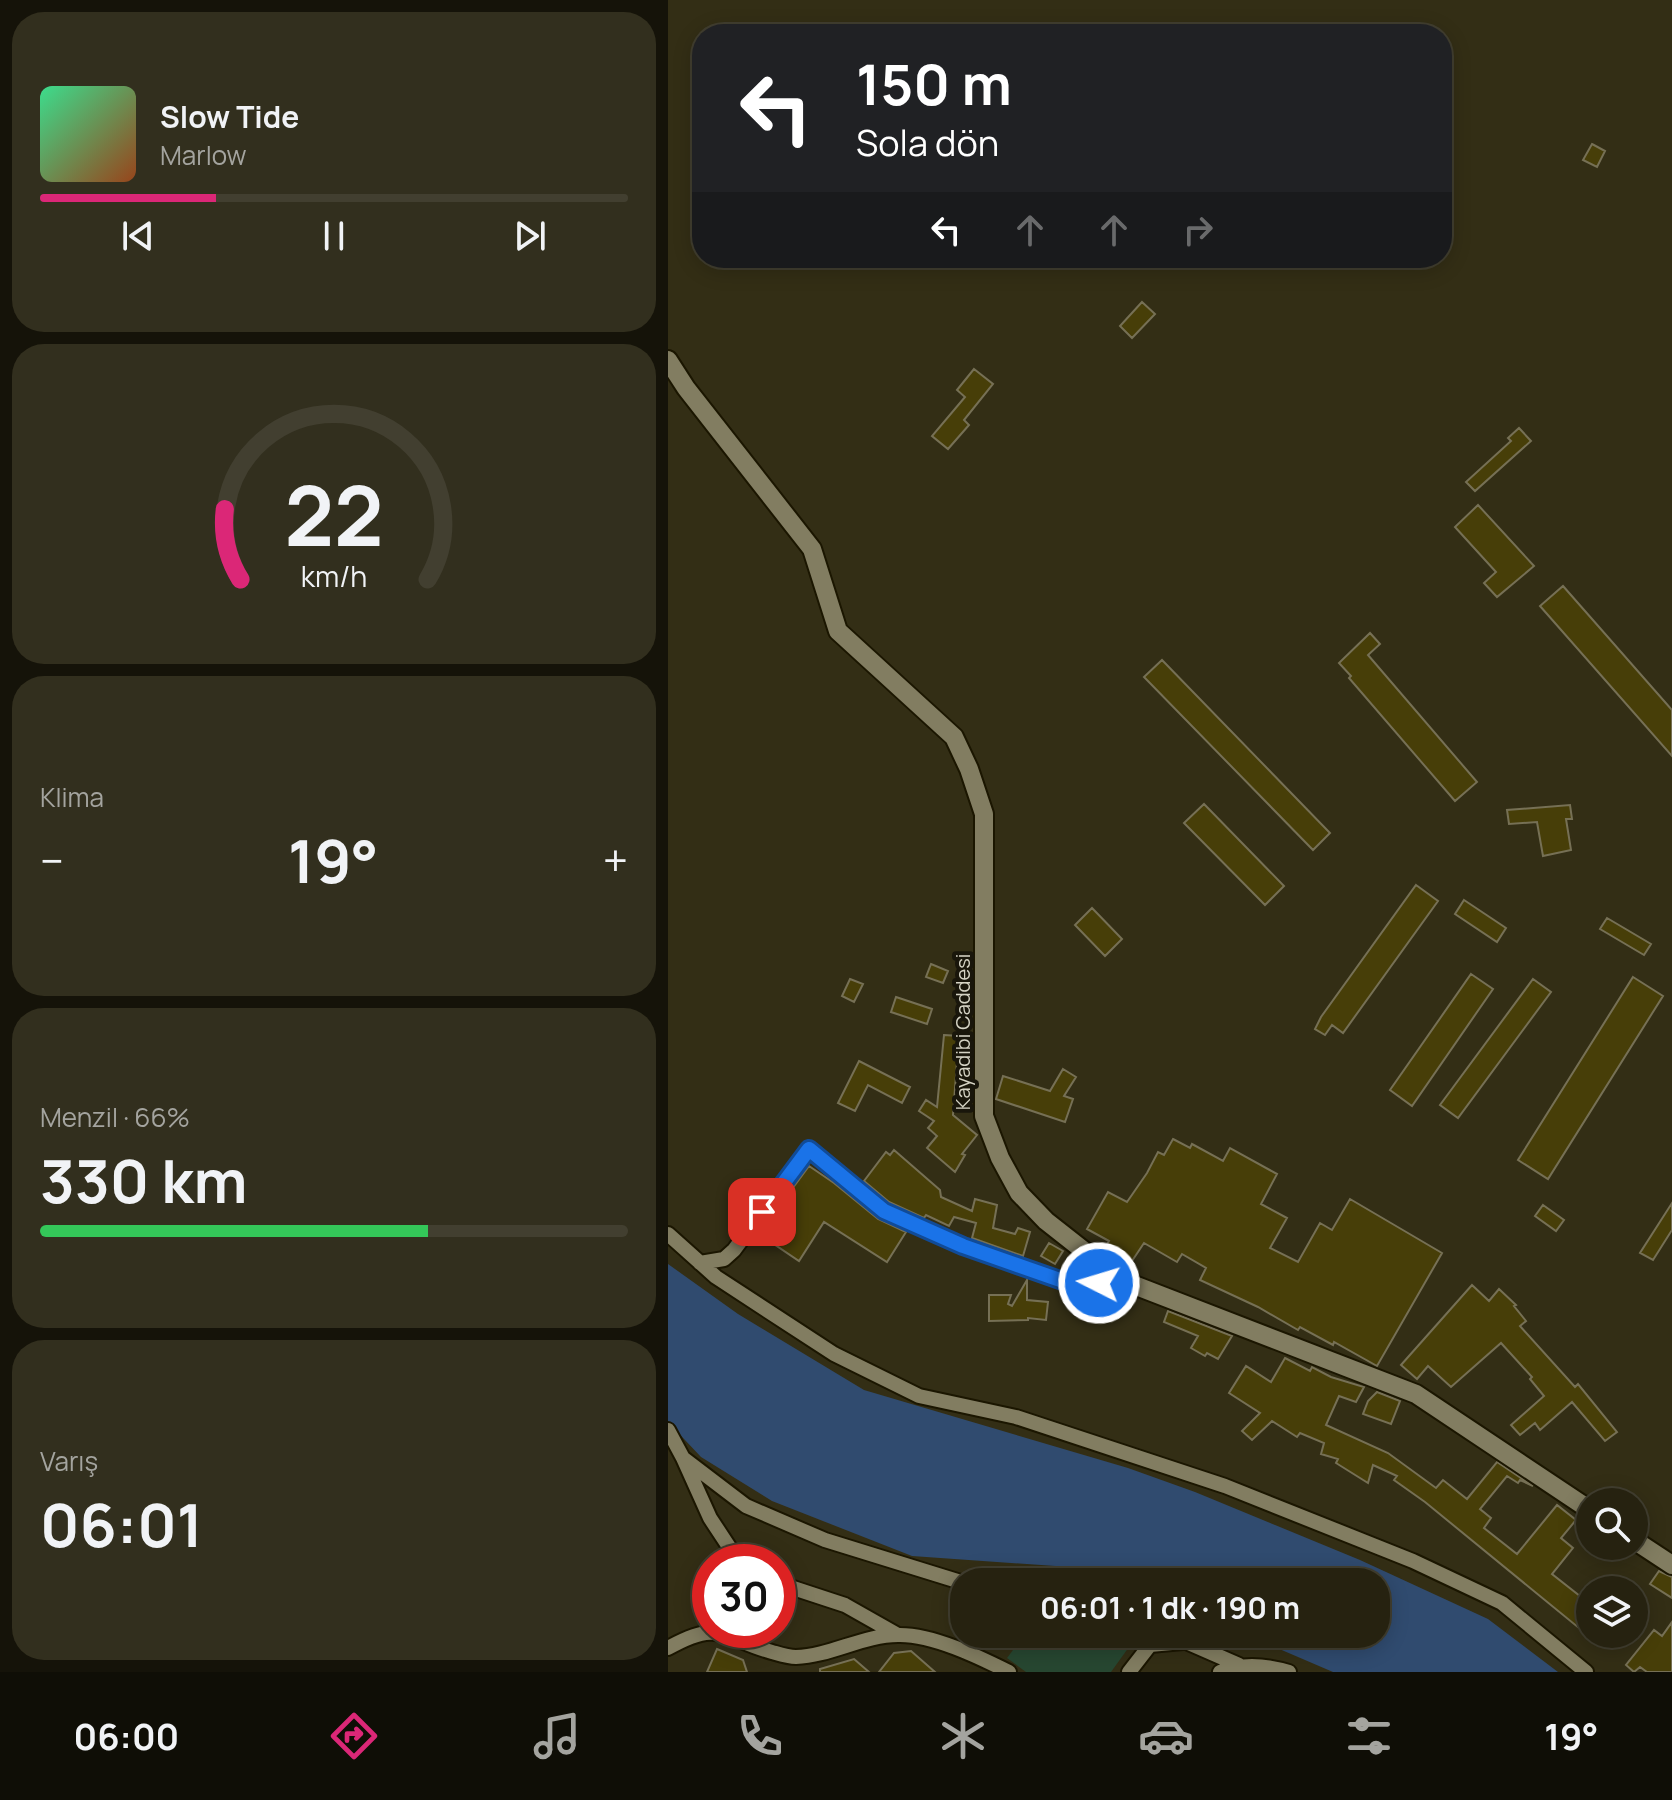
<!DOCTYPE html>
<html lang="tr">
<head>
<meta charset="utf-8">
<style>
  body { margin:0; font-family:Manrope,sans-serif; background:#322f1e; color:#f1f3f6; height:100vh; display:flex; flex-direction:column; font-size:30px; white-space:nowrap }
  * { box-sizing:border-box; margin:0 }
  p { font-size:26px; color:#a4a49f }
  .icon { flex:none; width:44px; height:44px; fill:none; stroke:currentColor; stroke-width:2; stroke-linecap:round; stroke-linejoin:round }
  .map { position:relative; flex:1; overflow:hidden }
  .details { display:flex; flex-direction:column; gap:12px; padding:12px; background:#151309; width:668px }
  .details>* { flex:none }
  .banner { position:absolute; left:24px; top:24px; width:760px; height:244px; border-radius:32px; box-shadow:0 4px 20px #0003,0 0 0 2px #423f30; background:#202124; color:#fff; overflow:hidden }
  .controls { position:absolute; left:908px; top:1488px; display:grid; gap:16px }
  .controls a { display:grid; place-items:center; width:72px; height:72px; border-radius:50%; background:#262210; box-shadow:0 4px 20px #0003,0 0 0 2px #423f30; font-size:40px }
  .speed { position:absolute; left:24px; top:1544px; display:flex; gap:16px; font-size:40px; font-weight:700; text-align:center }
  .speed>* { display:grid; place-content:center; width:104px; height:104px; border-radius:50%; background:#262210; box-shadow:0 4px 20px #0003,0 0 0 2px #423f30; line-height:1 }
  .speed .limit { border:12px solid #d22; background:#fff; color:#111 }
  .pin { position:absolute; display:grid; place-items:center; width:68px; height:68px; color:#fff; margin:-34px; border-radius:16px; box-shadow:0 4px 12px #0006 }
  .me { position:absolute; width:88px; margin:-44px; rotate:275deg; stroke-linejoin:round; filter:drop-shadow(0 0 6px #0008) }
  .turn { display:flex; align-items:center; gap:28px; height:168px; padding:0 32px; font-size:36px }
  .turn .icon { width:104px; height:104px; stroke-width:2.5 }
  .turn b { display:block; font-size:56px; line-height:68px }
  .lanes { display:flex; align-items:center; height:76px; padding:0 32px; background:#0003; justify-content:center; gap:40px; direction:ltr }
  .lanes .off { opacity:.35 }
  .big { font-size:60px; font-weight:700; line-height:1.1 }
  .details .widget { flex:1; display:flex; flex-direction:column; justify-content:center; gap:12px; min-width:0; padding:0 28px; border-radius:32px; background:#322f1e }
  .details .dial { align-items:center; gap:0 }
  .dial svg { height:208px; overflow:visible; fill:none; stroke:#423f30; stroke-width:7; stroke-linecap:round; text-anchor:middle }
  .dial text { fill:#f1f3f6; stroke:none }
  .song { display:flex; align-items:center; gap:24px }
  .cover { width:96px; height:96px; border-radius:12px; background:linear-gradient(135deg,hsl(150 70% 55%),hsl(20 70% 35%)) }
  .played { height:8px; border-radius:4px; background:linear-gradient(90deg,#db2777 30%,#423f30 30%) }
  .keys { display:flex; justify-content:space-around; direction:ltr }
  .heat { display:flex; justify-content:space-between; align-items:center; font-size:44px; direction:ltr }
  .charge { height:12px; border-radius:6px; background:linear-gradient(90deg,#34c759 66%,#423f30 0) }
  .trip { position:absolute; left:282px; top:1568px; width:440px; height:80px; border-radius:32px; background:#262210; box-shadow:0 4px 20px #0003,0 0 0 2px #423f30; font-weight:700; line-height:80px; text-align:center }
  .menu { display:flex; height:128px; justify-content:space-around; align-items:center; background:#0f0e06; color:#a4a49f }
  .menu .icon { width:56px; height:56px }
  .menu .selected { color:#db2777 }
  .menu b { font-size:36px; color:#f1f3f6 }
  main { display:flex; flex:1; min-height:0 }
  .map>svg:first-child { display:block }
  .green { fill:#274731 }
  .water { fill:#304b6f }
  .building { fill:#473e08; stroke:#767055; stroke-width:2 }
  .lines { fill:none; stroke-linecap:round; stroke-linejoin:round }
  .minor-casing { stroke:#1b1600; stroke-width:18 }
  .tertiary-casing { stroke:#1b1600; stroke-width:22 }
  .minor { stroke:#827d61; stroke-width:14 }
  .tertiary { stroke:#827d61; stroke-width:18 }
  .route-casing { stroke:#114b97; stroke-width:20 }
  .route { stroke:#1a73e8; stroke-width:14 }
  .labels { text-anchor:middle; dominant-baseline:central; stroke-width:8; stroke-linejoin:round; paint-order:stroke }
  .street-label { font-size:20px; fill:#d5d3c4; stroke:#19160b }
</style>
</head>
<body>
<main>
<section class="details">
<div class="widget">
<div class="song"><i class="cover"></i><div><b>Slow Tide</b><p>Marlow</p></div></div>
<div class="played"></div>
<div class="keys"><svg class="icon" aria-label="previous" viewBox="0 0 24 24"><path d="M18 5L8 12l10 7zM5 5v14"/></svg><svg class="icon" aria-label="pause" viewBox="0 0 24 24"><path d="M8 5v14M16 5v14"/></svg><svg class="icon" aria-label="next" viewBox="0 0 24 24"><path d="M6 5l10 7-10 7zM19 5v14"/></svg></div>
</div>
<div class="widget dial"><svg viewBox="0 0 100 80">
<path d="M14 69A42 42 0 1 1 86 69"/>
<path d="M14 69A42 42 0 0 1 8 42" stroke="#db2777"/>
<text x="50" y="56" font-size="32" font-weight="700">22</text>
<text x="50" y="72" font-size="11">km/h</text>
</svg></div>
<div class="widget"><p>Klima</p>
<div class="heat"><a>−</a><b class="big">19°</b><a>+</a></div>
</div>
<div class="widget"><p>Menzil · 66%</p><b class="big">330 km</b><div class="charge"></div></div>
<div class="widget"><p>Varış</p><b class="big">06:01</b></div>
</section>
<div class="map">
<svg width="1004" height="1672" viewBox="0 0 1004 1672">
  <rect width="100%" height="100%" fill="#332e15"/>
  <path class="green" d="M357 1634H458L466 1640 443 1672H358L339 1658Z"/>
  <path class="water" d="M0 1264 70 1314 196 1390 460 1468 527 1492 692 1560 820 1619 890 1672H665L576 1634H708V1582H451L416 1568 244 1556 104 1501 33 1457 0 1422Z"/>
  <path class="building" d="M924 144 937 151 929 167 915 160Z
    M474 302 487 314 464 338 452 326Z
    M306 369 325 384 296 420 301 425 280 449 264 436 297 397 289 390Z
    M851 428 863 441 807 491 798 482 843 441 840 438Z
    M810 505 866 566 829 597 816 583 828 572 787 527Z
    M895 586 1004 710V756L872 606Z
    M702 633 712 644 700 655 809 782 787 801 681 678 683 676 671 663Z
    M494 660 662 833 645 850 476 677Z
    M536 804 616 886 597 905 516 823Z
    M902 805 904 819H898L903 850 875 856 869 822 841 824 839 810Z
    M748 885 770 901 675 1033 664 1025 657 1035 647 1029 653 1017Z
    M796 900 838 928 829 942 787 914Z
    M424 908 454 939 437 956 407 925Z
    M939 918 983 944 976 955 932 929Z
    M263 964 280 971 275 983 258 977Z
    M803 974 825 989 744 1106 722 1090Z
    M965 977 995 996 880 1179 850 1160Z
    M182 979 195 984 186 1002 174 996Z
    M865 979 883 992 790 1118 772 1105Z
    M228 997 264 1009 259 1024 223 1012Z
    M276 1035 291 1036 285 1115 309 1135 294 1154 297 1155 287 1172 259 1148 269 1136 260 1128 266 1121 251 1111 258 1100 269 1107Z
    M191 1061 242 1087 234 1103 200 1085 187 1111 170 1103Z
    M395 1069 408 1077 396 1096 405 1099 397 1122 328 1099 335 1076 382 1091Z
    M505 1139 522 1148 524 1144 555 1161 562 1148 609 1174 593 1204 619 1218 602 1248 630 1262 652 1223 664 1230 682 1199 774 1253 709 1366 666 1342 665 1345 632 1327 630 1330 590 1307 532 1280 538 1268 514 1254 509 1262 476 1243 462 1264 453 1259 452 1261 435 1251 441 1241 419 1229 440 1192 459 1202 479 1173 490 1152 496 1155Z
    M226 1150 272 1190 273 1197 304 1211 307 1199 329 1205 325 1228 347 1234 350 1228 362 1232 355 1256 304 1238 308 1223 286 1217 281 1226 258 1215 256 1218 221 1202 196 1181 218 1152 222 1155Z
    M141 1166 166 1183 210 1219 238 1232 219 1262 156 1222 131 1261 91 1234Z
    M1004 1203V1230L985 1260 972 1253Z
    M875 1205 896 1220 888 1231 867 1216Z
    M381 1243 395 1251 387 1264 373 1256Z
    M359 1280V1300L380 1302 378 1320 360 1318V1320L321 1321V1295H343L340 1304 344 1306Z
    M804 1285 821 1301 831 1289 848 1305 846 1306 858 1321 852 1326 907 1387 910 1384 949 1432 937 1441 904 1402 872 1430 867 1423 852 1435 843 1425 876 1396 862 1379 864 1377 833 1343 783 1387 760 1366 749 1379 733 1365Z
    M500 1311 564 1336 550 1359 539 1353 537 1356 523 1348 530 1336 496 1322Z
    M617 1358 642 1371 644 1367 663 1377 696 1387 688 1402 671 1396 658 1425 720 1453 768 1488 775 1480 799 1499 829 1462 865 1486 852 1480 850 1483 839 1476 812 1509 823 1518 816 1528 849 1554 889 1505 908 1520 893 1538 905 1548 884 1574 922 1604V1637L757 1502 726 1480 729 1476 705 1465 700 1483 668 1463 670 1459 653 1454 656 1443 632 1433 629 1437 604 1421 584 1440 574 1431 592 1413 561 1393 578 1366 603 1382Z
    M709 1392 732 1401 723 1424 695 1414 700 1401Z
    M991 1571 1004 1577V1598L982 1584Z
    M1004 1622V1672H979L972 1667 966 1672 958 1665 986 1630 994 1636Z
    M49 1649 75 1660 79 1672H39Z
    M243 1651 267 1672H211L226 1653Z
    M186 1659 201 1672H152V1669Z"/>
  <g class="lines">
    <g class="minor-casing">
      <path id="minor" d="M0 1234 48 1277 166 1354 251 1396 348 1417 557 1486 745 1561 834 1603 918 1672
        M32 1263 56 1259 66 1250 141 1149 216 1211 295 1246 409 1286 453 1280
        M0 1430 15 1458
        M74 1562 69 1559 42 1518 15 1458 78 1506 157 1540 296 1583
        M110 1583 177 1605 230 1635
        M500 1634 571 1665
        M0 1648C53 1618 55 1639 104 1652 111 1654 120 1657 128 1657 162 1656 196 1635 230 1635 264 1634 311 1657 341 1672
        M461 1672 482 1645 515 1642
        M552 1672C574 1663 598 1665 621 1672"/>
    </g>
    <g class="tertiary-casing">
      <path id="tertiary" d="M0 360 18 388 144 549 170 631 286 737 301 769 316 814V1116L332 1158 351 1193 378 1221 453 1280 748 1394 922 1510
        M966 1540 1004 1565"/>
    </g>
    <use href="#minor" class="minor"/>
    <use href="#tertiary" class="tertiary"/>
  </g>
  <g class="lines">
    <g class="route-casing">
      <path id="route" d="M94 1212 141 1149 216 1211 295 1246 409 1286 431 1283"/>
    </g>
    <use href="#route" class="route"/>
  </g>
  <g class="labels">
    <g class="street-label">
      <text transform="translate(294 1032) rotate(-90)">Kayadibi Caddesi</text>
    </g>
  </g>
</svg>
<div class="controls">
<a><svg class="icon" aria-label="search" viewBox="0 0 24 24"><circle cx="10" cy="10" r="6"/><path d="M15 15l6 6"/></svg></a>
<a><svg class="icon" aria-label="layers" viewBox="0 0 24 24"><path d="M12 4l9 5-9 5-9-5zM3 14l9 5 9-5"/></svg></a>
</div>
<div class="speed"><div class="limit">30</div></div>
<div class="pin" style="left:94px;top:1212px;background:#d93025"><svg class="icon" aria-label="arrive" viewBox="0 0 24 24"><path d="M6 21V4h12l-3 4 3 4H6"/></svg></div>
<svg class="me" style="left:431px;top:1283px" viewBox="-20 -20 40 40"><circle r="17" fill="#1a73e8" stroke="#fff" stroke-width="3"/><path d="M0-11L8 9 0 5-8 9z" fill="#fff"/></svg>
<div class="trip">06:01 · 1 dk · 190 m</div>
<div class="banner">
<div class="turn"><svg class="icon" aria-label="left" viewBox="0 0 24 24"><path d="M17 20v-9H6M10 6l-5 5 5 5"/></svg><div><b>150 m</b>Sola dön</div></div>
<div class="lanes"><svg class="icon" aria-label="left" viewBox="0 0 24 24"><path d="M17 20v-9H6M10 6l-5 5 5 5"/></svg><svg class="icon off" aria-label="ahead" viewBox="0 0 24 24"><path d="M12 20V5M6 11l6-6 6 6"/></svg><svg class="icon off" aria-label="ahead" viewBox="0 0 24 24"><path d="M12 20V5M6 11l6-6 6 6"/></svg><svg class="icon off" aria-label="right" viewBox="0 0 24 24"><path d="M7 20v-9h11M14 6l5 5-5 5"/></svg></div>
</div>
</div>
</main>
<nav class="menu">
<b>06:00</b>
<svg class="icon selected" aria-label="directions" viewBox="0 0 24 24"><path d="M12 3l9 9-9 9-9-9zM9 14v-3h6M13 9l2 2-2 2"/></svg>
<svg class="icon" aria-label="music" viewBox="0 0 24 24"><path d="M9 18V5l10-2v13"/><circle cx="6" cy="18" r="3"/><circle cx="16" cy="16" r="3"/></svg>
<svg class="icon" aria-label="phone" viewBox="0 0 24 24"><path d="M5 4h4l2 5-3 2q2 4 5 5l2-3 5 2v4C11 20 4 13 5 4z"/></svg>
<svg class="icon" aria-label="climate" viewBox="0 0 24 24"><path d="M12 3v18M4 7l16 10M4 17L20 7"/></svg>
<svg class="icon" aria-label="car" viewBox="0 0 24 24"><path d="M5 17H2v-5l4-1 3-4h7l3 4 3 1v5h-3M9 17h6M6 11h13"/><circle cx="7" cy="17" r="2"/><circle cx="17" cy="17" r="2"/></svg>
<svg class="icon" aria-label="filters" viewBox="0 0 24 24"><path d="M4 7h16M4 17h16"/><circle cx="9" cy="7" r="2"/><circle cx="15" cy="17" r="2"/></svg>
<b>19°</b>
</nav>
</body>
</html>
